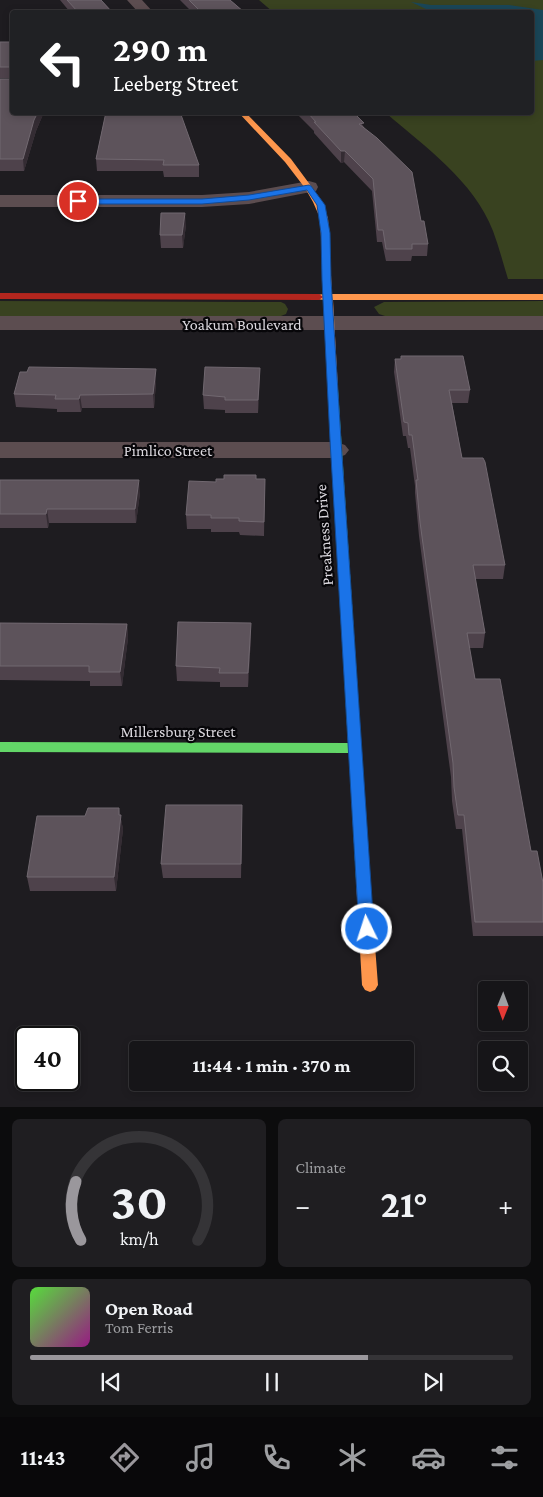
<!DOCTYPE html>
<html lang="en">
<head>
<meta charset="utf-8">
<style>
  body { margin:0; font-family:"Crimson Pro",serif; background:#1f1e21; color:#f1f3f6; height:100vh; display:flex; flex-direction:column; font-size:19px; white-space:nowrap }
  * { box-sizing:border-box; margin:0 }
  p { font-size:16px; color:#9e9fa2 }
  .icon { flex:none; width:28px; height:28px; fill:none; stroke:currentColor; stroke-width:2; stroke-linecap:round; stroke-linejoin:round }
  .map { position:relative; height:1107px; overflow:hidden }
  .details { display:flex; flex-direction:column; gap:12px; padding:12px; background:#0c0c0d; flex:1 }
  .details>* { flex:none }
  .top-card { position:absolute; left:10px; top:10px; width:524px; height:105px; border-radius:5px; box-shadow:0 2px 8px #0003,0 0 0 1px #353437; background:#202124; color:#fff; overflow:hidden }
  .needle { width:32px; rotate:181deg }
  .buttons { position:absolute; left:478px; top:981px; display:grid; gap:10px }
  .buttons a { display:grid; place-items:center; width:50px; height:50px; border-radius:5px; background:#161518; box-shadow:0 2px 8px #0003,0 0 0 1px #353437; font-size:25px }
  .speed { position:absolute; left:15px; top:1026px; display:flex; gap:10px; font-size:25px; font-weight:700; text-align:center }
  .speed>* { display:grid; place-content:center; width:65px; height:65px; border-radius:50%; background:#161518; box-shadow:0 2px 8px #0003,0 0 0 1px #353437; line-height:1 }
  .speed .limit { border:2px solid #111; border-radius:8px; background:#fff; color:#111 }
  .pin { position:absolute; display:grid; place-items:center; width:42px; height:42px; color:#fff; margin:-21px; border:2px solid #fff; border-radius:50%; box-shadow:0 1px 5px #0007 }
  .me { position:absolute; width:55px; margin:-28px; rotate:356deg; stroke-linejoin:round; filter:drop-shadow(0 0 4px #0008) }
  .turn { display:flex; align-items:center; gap:18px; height:105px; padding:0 20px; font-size:22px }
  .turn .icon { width:65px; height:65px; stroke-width:2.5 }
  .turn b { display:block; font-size:35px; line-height:42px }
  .big { font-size:38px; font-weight:700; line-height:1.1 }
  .details .tile { flex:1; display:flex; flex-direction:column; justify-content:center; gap:8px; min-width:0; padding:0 18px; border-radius:8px; background:#1f1e21 }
  .details .dial { align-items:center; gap:0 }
  .dial svg { height:130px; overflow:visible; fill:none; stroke:#353437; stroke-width:7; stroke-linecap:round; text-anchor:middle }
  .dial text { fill:#f1f3f6; stroke:none }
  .song { display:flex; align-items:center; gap:15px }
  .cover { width:60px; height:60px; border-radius:8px; background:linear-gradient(135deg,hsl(110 70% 55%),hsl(310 70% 35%)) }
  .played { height:5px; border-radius:2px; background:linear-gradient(90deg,#9a979c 70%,#353437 70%) }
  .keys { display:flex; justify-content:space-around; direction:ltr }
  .heat { display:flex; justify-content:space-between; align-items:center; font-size:28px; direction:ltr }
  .details .tiles { flex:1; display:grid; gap:12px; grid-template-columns:1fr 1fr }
  .tile:last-child { grid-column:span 2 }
  .trip { position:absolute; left:129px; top:1041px; width:285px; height:50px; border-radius:5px; background:#161518; box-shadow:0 2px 8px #0003,0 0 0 1px #353437; font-weight:700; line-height:50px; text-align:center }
  .menu { display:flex; height:80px; justify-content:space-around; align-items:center; background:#09080a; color:#9e9fa2 }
  .menu .icon { width:35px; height:35px }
  .menu .active { color:#9a979c }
  .menu b { font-size:22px; color:#f1f3f6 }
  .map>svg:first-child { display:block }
  .green { fill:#394220 }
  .water { fill:#1a4658 }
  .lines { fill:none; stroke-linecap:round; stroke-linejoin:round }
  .street { fill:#5c4d50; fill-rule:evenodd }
  .fast { fill:#63d668; fill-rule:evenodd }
  .slow { fill:#ff974d; fill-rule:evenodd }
  .jam { fill:#b3261e; fill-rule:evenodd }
  .wall { fill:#4e424b }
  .shaded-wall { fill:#342c33 }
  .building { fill:#5d535b; stroke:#716870 }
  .route { fill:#1a73e8; stroke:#114b97 }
  .labels { text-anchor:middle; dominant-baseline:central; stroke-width:4.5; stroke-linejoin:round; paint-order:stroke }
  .street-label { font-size:16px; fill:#dcd9df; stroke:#070609 }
</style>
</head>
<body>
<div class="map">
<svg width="543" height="1107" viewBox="0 0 543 1107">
  <rect width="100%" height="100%" fill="#1e1c20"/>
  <path class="green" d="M259 0H543V279H508C503 263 499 247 493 231 474 181 425 147 386 113L531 112V12H273Z
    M0 301 281 302 285 304 288 309 286 314 281 316 0 317Z
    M543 301V317H388L379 314 374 307 384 302Z"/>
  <path class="water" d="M411 2 431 5H509L543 10V60L531 61V12H425L426 9Z"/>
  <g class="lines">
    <path class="street" d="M127 0H142L153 12H138Z
      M309 181 316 183 318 187 316 191 249 204 202 207H0V195H202L249 192Z
      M0 316H543V330H0Z
      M0 442H336L345 445 349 450 345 455 336 458H0Z"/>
    <path class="fast" d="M333 386 338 389 370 880 368 884 363 886 358 884 356 880 349 753 0 752V742L348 743 328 389Z"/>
    <path class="slow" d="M238 112H245L291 159 311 186 321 202 328 218 332 294H543V300H333L338 389 333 392 330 391 324 300 316 299 315 297 316 295 324 294 320 218 313 202 305 188 285 162Z
      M363 874 368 876 370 880 378 985 375 990 370 992 365 990 362 985 356 880 358 876Z"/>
    <path class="jam" d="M0 293 319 294 323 297 319 300 0 299Z"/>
  </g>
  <path class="wall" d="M60 0H101L112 12H70Z
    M180 0H230L244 12H192Z
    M0 42H12V112H44L36 131 24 171H0V79H12V78H0Z
    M106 112 199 165V177H164L163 171H97L96 159Z
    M295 112H353L364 127 421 221 428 244 427 256H412L411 261H386L382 242H377L372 191 344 162 341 163 314 133V131Z
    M186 225 183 248H161L160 235Z
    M401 356 470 390 468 403H452L462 458 505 565 503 579H475L485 633 483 648H469L475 679 531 851 543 883V936H473L462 829H456L452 801 451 777 419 536 415 493V486L410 448H408L406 436H403L394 372 395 359H401Z
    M260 368 258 413H225V410L204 409 203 395Z
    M156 382 154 408H82L81 412H57V409L16 407 14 394Z
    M256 479H265L264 536 240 535 239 532H211V529H187L186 515 216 482Z
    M0 480 140 493 136 523H49L48 528H0Z
    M0 623 127 624 128 638 122 686H90V681L0 680Z
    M251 637 248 687H220V682L177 681 176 666Z
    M120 815 123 829 116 891H30L27 877 85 816Z
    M242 819 241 878H163L161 864Z"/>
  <path class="shaded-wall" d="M38 112H44L36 131 24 171 23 159 34 120Z
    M341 151H345L344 162 341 163Z
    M185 213 186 225 183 248 182 235Z
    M260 368V381L258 413V400Z
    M156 369V382L154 408 153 394Z
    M80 395 82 408 81 412 79 399Z
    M139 480 140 493 136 523 135 509Z
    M47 509 49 523 48 528 46 514Z
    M251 623V637L248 687V673Z
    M127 624 128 638 122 686 120 672Z
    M119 808 123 829 116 891 114 877Z"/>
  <path class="building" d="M67 0H101L112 12H78Z
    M189 0H230L244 12H201Z
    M0 42H12V82L10 90H12V112H38L34 120 23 159H0V79H12V67H0Z
    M106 112H180L199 165H163L164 160 96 159Z
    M307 112H353L364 123 359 124 377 138 412 172 421 221H424L428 244H412V249H386L383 230H378L373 179 345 151H341L314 122H316Z
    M161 213H185L182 235H160Z
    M401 356H463L470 390H449L462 458H483L485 462 505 565H473L485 633H467L475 679H500L531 851H537L543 883V922H475L464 815H458L454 787 453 763 420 522 416 480H418L412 435H409L408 423 404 422 395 359H401Z
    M29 367 156 369 153 394 80 395 79 399H55L56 395 14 394 20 372H27Z
    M205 367 260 368 258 400H225V397L203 395Z
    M224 475H256V479H265L264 522 239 521V518H211V515H186L189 481 216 482V479H224Z
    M0 480H139L135 509H47L46 514H0Z
    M178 622 251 623 248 673H219L220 668 176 666Z
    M0 623 127 624 120 672H89V666H0Z
    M166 805H242L241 864H161Z
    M88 808H119V815H121L114 877H27L37 816H85Z"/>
  <path class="route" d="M309 185 311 186 325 205 330 233 331 280 341 440 374 929 372 933 367 935 361 933 359 929 330 440 322 280 321 233 317 205 307 190 249 200 202 204H78L74 201 78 199H202L249 195Z"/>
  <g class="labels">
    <g class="street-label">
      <text x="242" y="324">Yoakum Boulevard</text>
      <text x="168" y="450">Pimlico Street</text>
      <text transform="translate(324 535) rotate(-94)">Preakness Drive</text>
      <text x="178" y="731">Millersburg Street</text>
    </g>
  </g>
</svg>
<div class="buttons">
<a><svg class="needle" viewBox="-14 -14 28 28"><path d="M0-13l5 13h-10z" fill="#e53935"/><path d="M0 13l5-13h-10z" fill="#9e9fa2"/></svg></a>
<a><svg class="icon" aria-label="search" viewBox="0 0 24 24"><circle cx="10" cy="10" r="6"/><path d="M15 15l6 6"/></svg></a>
</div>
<div class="speed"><div class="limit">40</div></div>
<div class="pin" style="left:78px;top:201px;background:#d93025"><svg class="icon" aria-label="arrive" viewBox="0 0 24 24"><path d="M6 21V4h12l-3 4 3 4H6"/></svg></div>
<svg class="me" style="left:367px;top:929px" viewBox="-20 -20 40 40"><circle r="17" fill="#1a73e8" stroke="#fff" stroke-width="3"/><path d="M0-11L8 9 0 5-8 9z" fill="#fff"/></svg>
<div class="trip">11:44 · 1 min · 370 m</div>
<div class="top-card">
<div class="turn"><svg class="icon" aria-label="left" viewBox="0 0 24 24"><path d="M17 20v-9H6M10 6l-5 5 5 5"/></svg><div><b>290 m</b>Leeberg Street</div></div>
</div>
</div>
<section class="details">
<div class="tiles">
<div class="tile dial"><svg viewBox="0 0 100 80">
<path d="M14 69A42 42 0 1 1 86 69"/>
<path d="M14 69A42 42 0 0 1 11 33" stroke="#9a979c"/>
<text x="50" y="56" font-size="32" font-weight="700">30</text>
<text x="50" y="72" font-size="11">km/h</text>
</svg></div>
<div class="tile"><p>Climate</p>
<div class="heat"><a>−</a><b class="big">21°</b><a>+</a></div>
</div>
<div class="tile">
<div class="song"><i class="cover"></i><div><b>Open Road</b><p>Tom Ferris</p></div></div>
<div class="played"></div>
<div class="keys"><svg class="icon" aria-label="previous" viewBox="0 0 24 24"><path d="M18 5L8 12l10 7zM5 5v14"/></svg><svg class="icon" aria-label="pause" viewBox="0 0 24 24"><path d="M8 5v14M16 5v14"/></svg><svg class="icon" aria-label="next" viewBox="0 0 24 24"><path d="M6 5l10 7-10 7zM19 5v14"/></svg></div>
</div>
</div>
</section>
<nav class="menu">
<b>11:43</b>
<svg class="icon active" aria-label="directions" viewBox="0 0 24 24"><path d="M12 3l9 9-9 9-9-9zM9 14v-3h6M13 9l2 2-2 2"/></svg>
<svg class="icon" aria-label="music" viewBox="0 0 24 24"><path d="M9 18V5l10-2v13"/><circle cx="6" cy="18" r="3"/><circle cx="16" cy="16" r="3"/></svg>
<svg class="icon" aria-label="phone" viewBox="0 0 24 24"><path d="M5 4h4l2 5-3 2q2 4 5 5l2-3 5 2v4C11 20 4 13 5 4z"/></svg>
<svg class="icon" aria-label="climate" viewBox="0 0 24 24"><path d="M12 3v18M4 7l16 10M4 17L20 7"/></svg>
<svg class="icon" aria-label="car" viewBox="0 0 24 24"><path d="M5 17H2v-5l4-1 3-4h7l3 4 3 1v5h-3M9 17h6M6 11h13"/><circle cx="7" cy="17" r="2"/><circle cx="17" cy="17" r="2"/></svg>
<svg class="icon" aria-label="filters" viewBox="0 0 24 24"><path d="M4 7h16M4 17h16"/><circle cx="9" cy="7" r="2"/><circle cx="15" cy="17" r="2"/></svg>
</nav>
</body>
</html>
